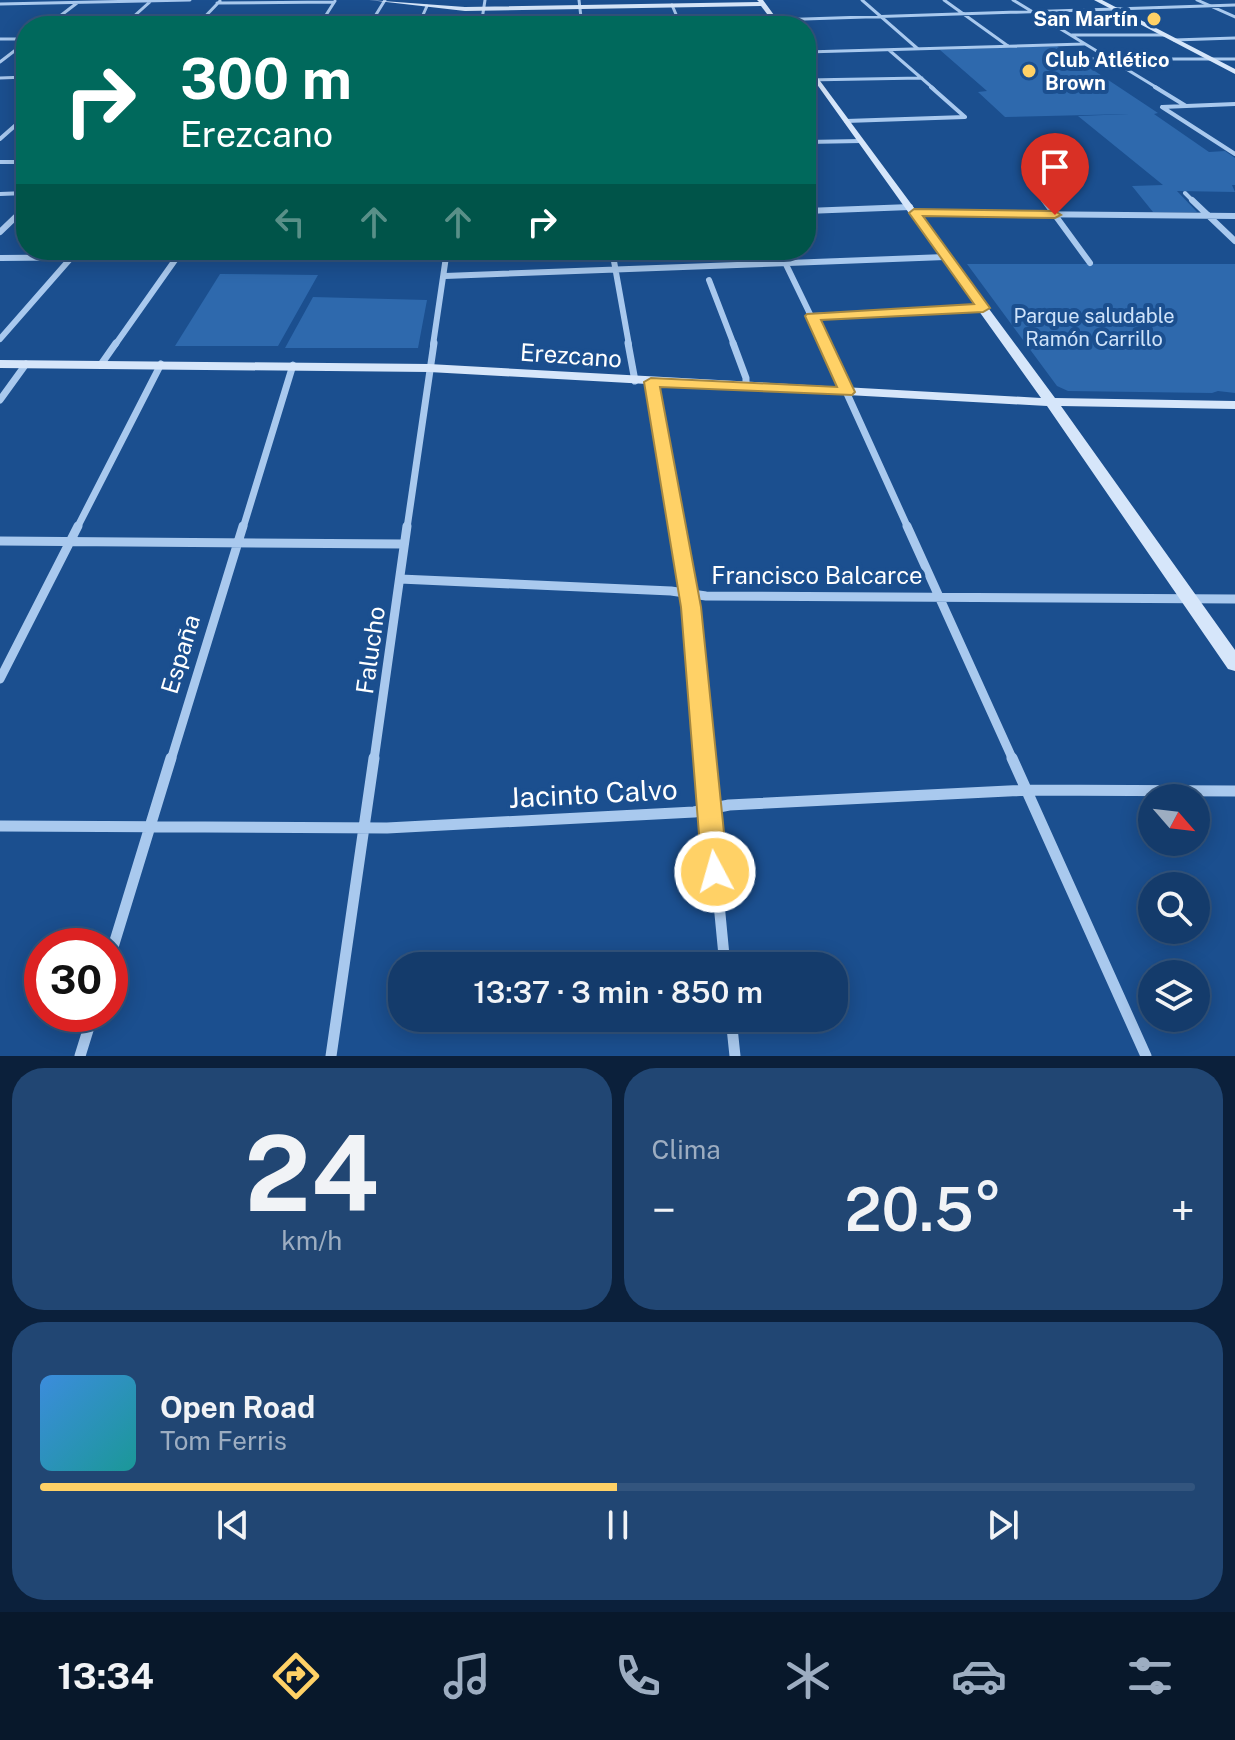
<!DOCTYPE html>
<html lang="es">
<head>
<meta charset="utf-8">
<style>
  body { margin:0; font-family:"Public Sans",sans-serif; background:#214673; color:#f1f3f6; height:100vh; display:flex; flex-direction:column; font-size:30px; white-space:nowrap }
  * { box-sizing:border-box; margin:0 }
  p { font-size:26px; color:#9dadc1 }
  .icon { flex:none; width:44px; height:44px; fill:none; stroke:currentColor; stroke-width:2; stroke-linecap:round; stroke-linejoin:round }
  .map { position:relative; height:1056px; overflow:hidden }
  .drawer { display:flex; flex-direction:column; gap:12px; padding:12px; background:#0b203b; flex:1 }
  .drawer>* { flex:none }
  .guide { position:absolute; left:16px; top:16px; width:800px; height:244px; border-radius:32px; box-shadow:0 4px 20px #0003,0 0 0 2px #33557e; background:#00695c; color:#fff; overflow:hidden }
  .needle { width:52px; rotate:118deg }
  .controls { position:absolute; left:1138px; top:784px; display:grid; gap:16px }
  .controls a { display:grid; place-items:center; width:72px; height:72px; border-radius:50%; background:#143b6b; box-shadow:0 4px 20px #0003,0 0 0 2px #33557e; font-size:40px }
  .speed { position:absolute; left:24px; top:928px; display:flex; gap:16px; font-size:40px; font-weight:700; text-align:center }
  .speed>* { display:grid; place-content:center; width:104px; height:104px; border-radius:50%; background:#143b6b; box-shadow:0 4px 20px #0003,0 0 0 2px #33557e; line-height:1 }
  .speed .limit { border:12px solid #d22; background:#fff; color:#111 }
  .pin { position:absolute; display:grid; place-items:center; width:68px; height:68px; color:#fff; margin:-82px -34px; border-radius:50% 50% 50% 0; rotate:-45deg; box-shadow:0 0 8px #0007 }
  .pin .icon { rotate:45deg }
  .me { position:absolute; width:88px; margin:-44px; rotate:354deg; stroke-linejoin:round; filter:drop-shadow(0 0 6px #0008) }
  .turn { display:flex; align-items:center; gap:28px; height:168px; padding:0 32px; font-size:36px }
  .turn .icon { width:104px; height:104px; stroke-width:2.5 }
  .turn b { display:block; font-size:56px; line-height:68px }
  .lanes { display:flex; align-items:center; height:76px; padding:0 32px; background:#0003; justify-content:center; gap:40px; direction:ltr }
  .lanes .off { opacity:.35 }
  .big { font-size:60px; font-weight:600; line-height:1.1 }
  .drawer .tile { flex:1; display:flex; flex-direction:column; justify-content:center; gap:12px; min-width:0; padding:0 28px; border-radius:32px; background:#214673 }
  .drawer .dial { align-items:center; gap:0 }
  .dial b { font-size:104px; line-height:1 }
  .song { display:flex; align-items:center; gap:24px }
  .cover { width:96px; height:96px; border-radius:12px; background:linear-gradient(135deg,hsl(210 70% 55%),hsl(180 70% 35%)) }
  .played { height:8px; border-radius:4px; background:linear-gradient(90deg,#ffd166 50%,#33557e 50%) }
  .keys { display:flex; justify-content:space-around; direction:ltr }
  .heat { display:flex; justify-content:space-between; align-items:center; font-size:44px; direction:ltr }
  .drawer .tiles { flex:1; display:grid; gap:12px; grid-template-columns:1fr 1fr }
  .tile:last-child { grid-column:span 2 }
  .trip { position:absolute; left:388px; top:952px; width:460px; height:80px; border-radius:32px; background:#143b6b; box-shadow:0 4px 20px #0003,0 0 0 2px #33557e; font-weight:600; line-height:80px; text-align:center }
  .tabs { display:flex; height:128px; justify-content:space-around; align-items:center; background:#08182b; color:#9dadc1 }
  .tabs .icon { width:56px; height:56px }
  .tabs .active { color:#ffd166 }
  .tabs b { font-size:36px; color:#f1f3f6 }
  .map>svg:first-child { display:block }
  .green { fill:#2e69ad }
  .lines { fill:none; stroke-linecap:round; stroke-linejoin:round }
  .street-far5 { stroke:#a9c9ee; stroke-width:3 }
  .street-far4 { stroke:#a9c9ee; stroke-width:4 }
  .street-far3 { stroke:#a9c9ee; stroke-width:6 }
  .street-far2 { stroke:#a9c9ee; stroke-width:7 }
  .street-far1 { stroke:#a9c9ee; stroke-width:9 }
  .street { stroke:#a9c9ee; stroke-width:11 }
  .secondary { fill:#d6e6fa; fill-rule:evenodd }
  .route { fill:#ffd166; stroke:#a68842; stroke-width:2 }
  .poi-dot { fill:#ffd166; stroke:#1b4f8f; stroke-width:3 }
  .labels { text-anchor:middle; dominant-baseline:central; stroke-width:8; stroke-linejoin:round; paint-order:stroke }
  .far-poi-label { font-size:20px; font-weight:bold; fill:#fff; stroke:#1b4f8f; text-anchor:end }
  .far-park-label { font-size:20px; fill:#cfe3fa; stroke:#1b4f8f }
  .street-label { font-size:24px; fill:#fff; stroke:#1b4f8f }
  .near-street-label { font-size:28px; fill:#fff; stroke:#1b4f8f }
</style>
</head>
<body>
<div class="map">
<svg width="1235" height="1056" viewBox="0 0 1235 1056">
  <rect width="100%" height="100%" fill="#1b4f8f"/>
  <path class="green" d="M1057 46 1158 113 1154 114 1209 152 1225 151 1235 158V185H1232L1235 192 1177 191 1197 212H1153L1132 186 1163 185 1078 116 1129 114 1005 117 978 92 987 91 940 50Z
    M967 264H1235V393L1218 391 1212 393 1068 391 1057 386Z
    M220 274 318 275 278 346H175Z
    M313 297 427 300 418 348H285Z"/>
  <g class="lines">
    <path class="street-far5" d="M579 0 582 26
      M862 0 918 49
      M944 0 1008 46
      M1013 0 1159 89
      M1197 0 1235 17
      M217 3 334 2
      M0 4 190 0
      M672 5 681 26
      M204 18 325 16
      M774 20 1235 5
      M47 26 77 3
      M123 26 151 1
      M196 26 220 1
      M319 26 335 1
      M369 26 385 0
      M418 26 427 6
      M481 26 485 0
      M1072 35H1164
      M0 39H26
      M1174 40 1235 38
      M889 50 934 89
      M806 52 1084 44
      M1080 59H1235
      M0 62 26 42
      M0 78 26 77
      M806 80 922 78"/>
    <path class="street-far4" d="M931 87 965 117
      M1155 87 1186 106
      M1162 107 1235 154
      M1162 107 1235 104
      M846 121 965 117
      M0 139 26 116
      M806 142 861 141
      M0 162H26
      M1036 188 1046 202
      M1185 193 1194 202
      M0 194 26 193"/>
    <path class="street-far3" d="M1044 200 1090 263
      M1192 200 1235 241
      M806 211 910 207
      M914 213 1235 216
      M0 232 26 207
      M612 250 629 345
      M779 250 825 345
      M0 258 447 254
      M445 276 945 257
      M709 280 734 345
      M812 316 983 308
      M0 339 78 250
      M115 345 180 253
      M433 345 447 250"/>
    <path class="street-far2" d="M628 343 635 381
      M733 343 746 378V387
      M824 343 908 528
      M102 363 116 343
      M651 382 677 528
      M0 400 26 364
      M77 528 161 364
      M243 528 293 365
      M407 528 434 343"/>
    <path class="street-far1" d="M677 526 691 607 706 760
      M907 526 1013 760
      M0 541 403 544
      M400 579 671 591 706 596 1235 599
      M0 679 78 526
      M171 760 243 526
      M374 760 407 526"/>
    <path class="street" d="M705 758 725 966
      M1012 758 1146 1056
      M0 826 387 828 694 812 729 805 1029 790 1235 791
      M110 957 171 758
      M731 1018 735 1056
      M80 1056 93 1014
      M331 1056 374 758"/>
    <path class="secondary" d="M369 0 465 7 759 2 757 0H763L782 26H776L761 6 465 11Z
      M1094 0H1102L1235 69V74Z
      M806 62 1055 398 1235 401V409L1061 406 1235 650V671L1228 669 1047 406 429 372 0 368V360L429 364 1041 398 806 69Z"/>
  </g>
  <path class="route" d="M914 209 1055 211 1061 215 1055 218 923 216 990 308 983 312 821 320 855 392 852 395 660 387 701 607 728 872 724 881 715 884 706 881 702 872 681 607 644 382 651 378 837 387 805 316 807 314 974 304 909 213Z"/>
  <g class="poi-dot">
    <circle cx="1154" cy="19" r="8"/>
    <circle cx="1029" cy="71" r="8"/>
  </g>
  <g class="labels">
    <g class="far-poi-label">
      <text x="1138" y="19">San Martín</text>
      <text x="1045" y="60" text-anchor="start">Club Atlético<tspan x="1045" dy="23">Brown</tspan></text>
    </g>
    <g class="far-park-label">
      <text x="1094" y="316">Parque saludable<tspan x="1094" dy="23">Ramón Carrillo</tspan></text>
    </g>
    <g class="street-label">
      <text transform="translate(571 355) rotate(4)">Erezcano</text>
      <text x="817" y="575">Francisco Balcarce</text>
      <text transform="translate(370 650) rotate(-82)">Falucho</text>
      <text transform="translate(180 654) rotate(-73)">España</text>
    </g>
    <g class="near-street-label">
      <text transform="translate(593 793) rotate(-3)">Jacinto Calvo</text>
    </g>
  </g>
</svg>
<div class="controls">
<a><svg class="needle" viewBox="-14 -14 28 28"><path d="M0-13l5 13h-10z" fill="#e53935"/><path d="M0 13l5-13h-10z" fill="#9dadc1"/></svg></a>
<a><svg class="icon" aria-label="search" viewBox="0 0 24 24"><circle cx="10" cy="10" r="6"/><path d="M15 15l6 6"/></svg></a>
<a><svg class="icon" aria-label="layers" viewBox="0 0 24 24"><path d="M12 4l9 5-9 5-9-5zM3 14l9 5 9-5"/></svg></a>
</div>
<div class="speed"><div class="limit">30</div></div>
<div class="pin" style="left:1055px;top:215px;background:#d93025"><svg class="icon" aria-label="arrive" viewBox="0 0 24 24"><path d="M6 21V4h12l-3 4 3 4H6"/></svg></div>
<svg class="me" style="left:715px;top:872px" viewBox="-20 -20 40 40"><circle r="17" fill="#ffd166" stroke="#fff" stroke-width="3"/><path d="M0-11L8 9 0 5-8 9z" fill="#fff"/></svg>
<div class="trip">13:37 · 3 min · 850 m</div>
<div class="guide">
<div class="turn"><svg class="icon" aria-label="right" viewBox="0 0 24 24"><path d="M7 20v-9h11M14 6l5 5-5 5"/></svg><div><b>300 m</b>Erezcano</div></div>
<div class="lanes"><svg class="icon off" aria-label="left" viewBox="0 0 24 24"><path d="M17 20v-9H6M10 6l-5 5 5 5"/></svg><svg class="icon off" aria-label="ahead" viewBox="0 0 24 24"><path d="M12 20V5M6 11l6-6 6 6"/></svg><svg class="icon off" aria-label="ahead" viewBox="0 0 24 24"><path d="M12 20V5M6 11l6-6 6 6"/></svg><svg class="icon" aria-label="right" viewBox="0 0 24 24"><path d="M7 20v-9h11M14 6l5 5-5 5"/></svg></div>
</div>
</div>
<section class="drawer">
<div class="tiles">
<div class="tile dial"><b>24</b><p>km/h</p></div>
<div class="tile"><p>Clima</p>
<div class="heat"><a>−</a><b class="big">20.5°</b><a>+</a></div>
</div>
<div class="tile">
<div class="song"><i class="cover"></i><div><b>Open Road</b><p>Tom Ferris</p></div></div>
<div class="played"></div>
<div class="keys"><svg class="icon" aria-label="previous" viewBox="0 0 24 24"><path d="M18 5L8 12l10 7zM5 5v14"/></svg><svg class="icon" aria-label="pause" viewBox="0 0 24 24"><path d="M8 5v14M16 5v14"/></svg><svg class="icon" aria-label="next" viewBox="0 0 24 24"><path d="M6 5l10 7-10 7zM19 5v14"/></svg></div>
</div>
</div>
</section>
<nav class="tabs">
<b>13:34</b>
<svg class="icon active" aria-label="directions" viewBox="0 0 24 24"><path d="M12 3l9 9-9 9-9-9zM9 14v-3h6M13 9l2 2-2 2"/></svg>
<svg class="icon" aria-label="music" viewBox="0 0 24 24"><path d="M9 18V5l10-2v13"/><circle cx="6" cy="18" r="3"/><circle cx="16" cy="16" r="3"/></svg>
<svg class="icon" aria-label="phone" viewBox="0 0 24 24"><path d="M5 4h4l2 5-3 2q2 4 5 5l2-3 5 2v4C11 20 4 13 5 4z"/></svg>
<svg class="icon" aria-label="climate" viewBox="0 0 24 24"><path d="M12 3v18M4 7l16 10M4 17L20 7"/></svg>
<svg class="icon" aria-label="car" viewBox="0 0 24 24"><path d="M5 17H2v-5l4-1 3-4h7l3 4 3 1v5h-3M9 17h6M6 11h13"/><circle cx="7" cy="17" r="2"/><circle cx="17" cy="17" r="2"/></svg>
<svg class="icon" aria-label="filters" viewBox="0 0 24 24"><path d="M4 7h16M4 17h16"/><circle cx="9" cy="7" r="2"/><circle cx="15" cy="17" r="2"/></svg>
</nav>
</body>
</html>
